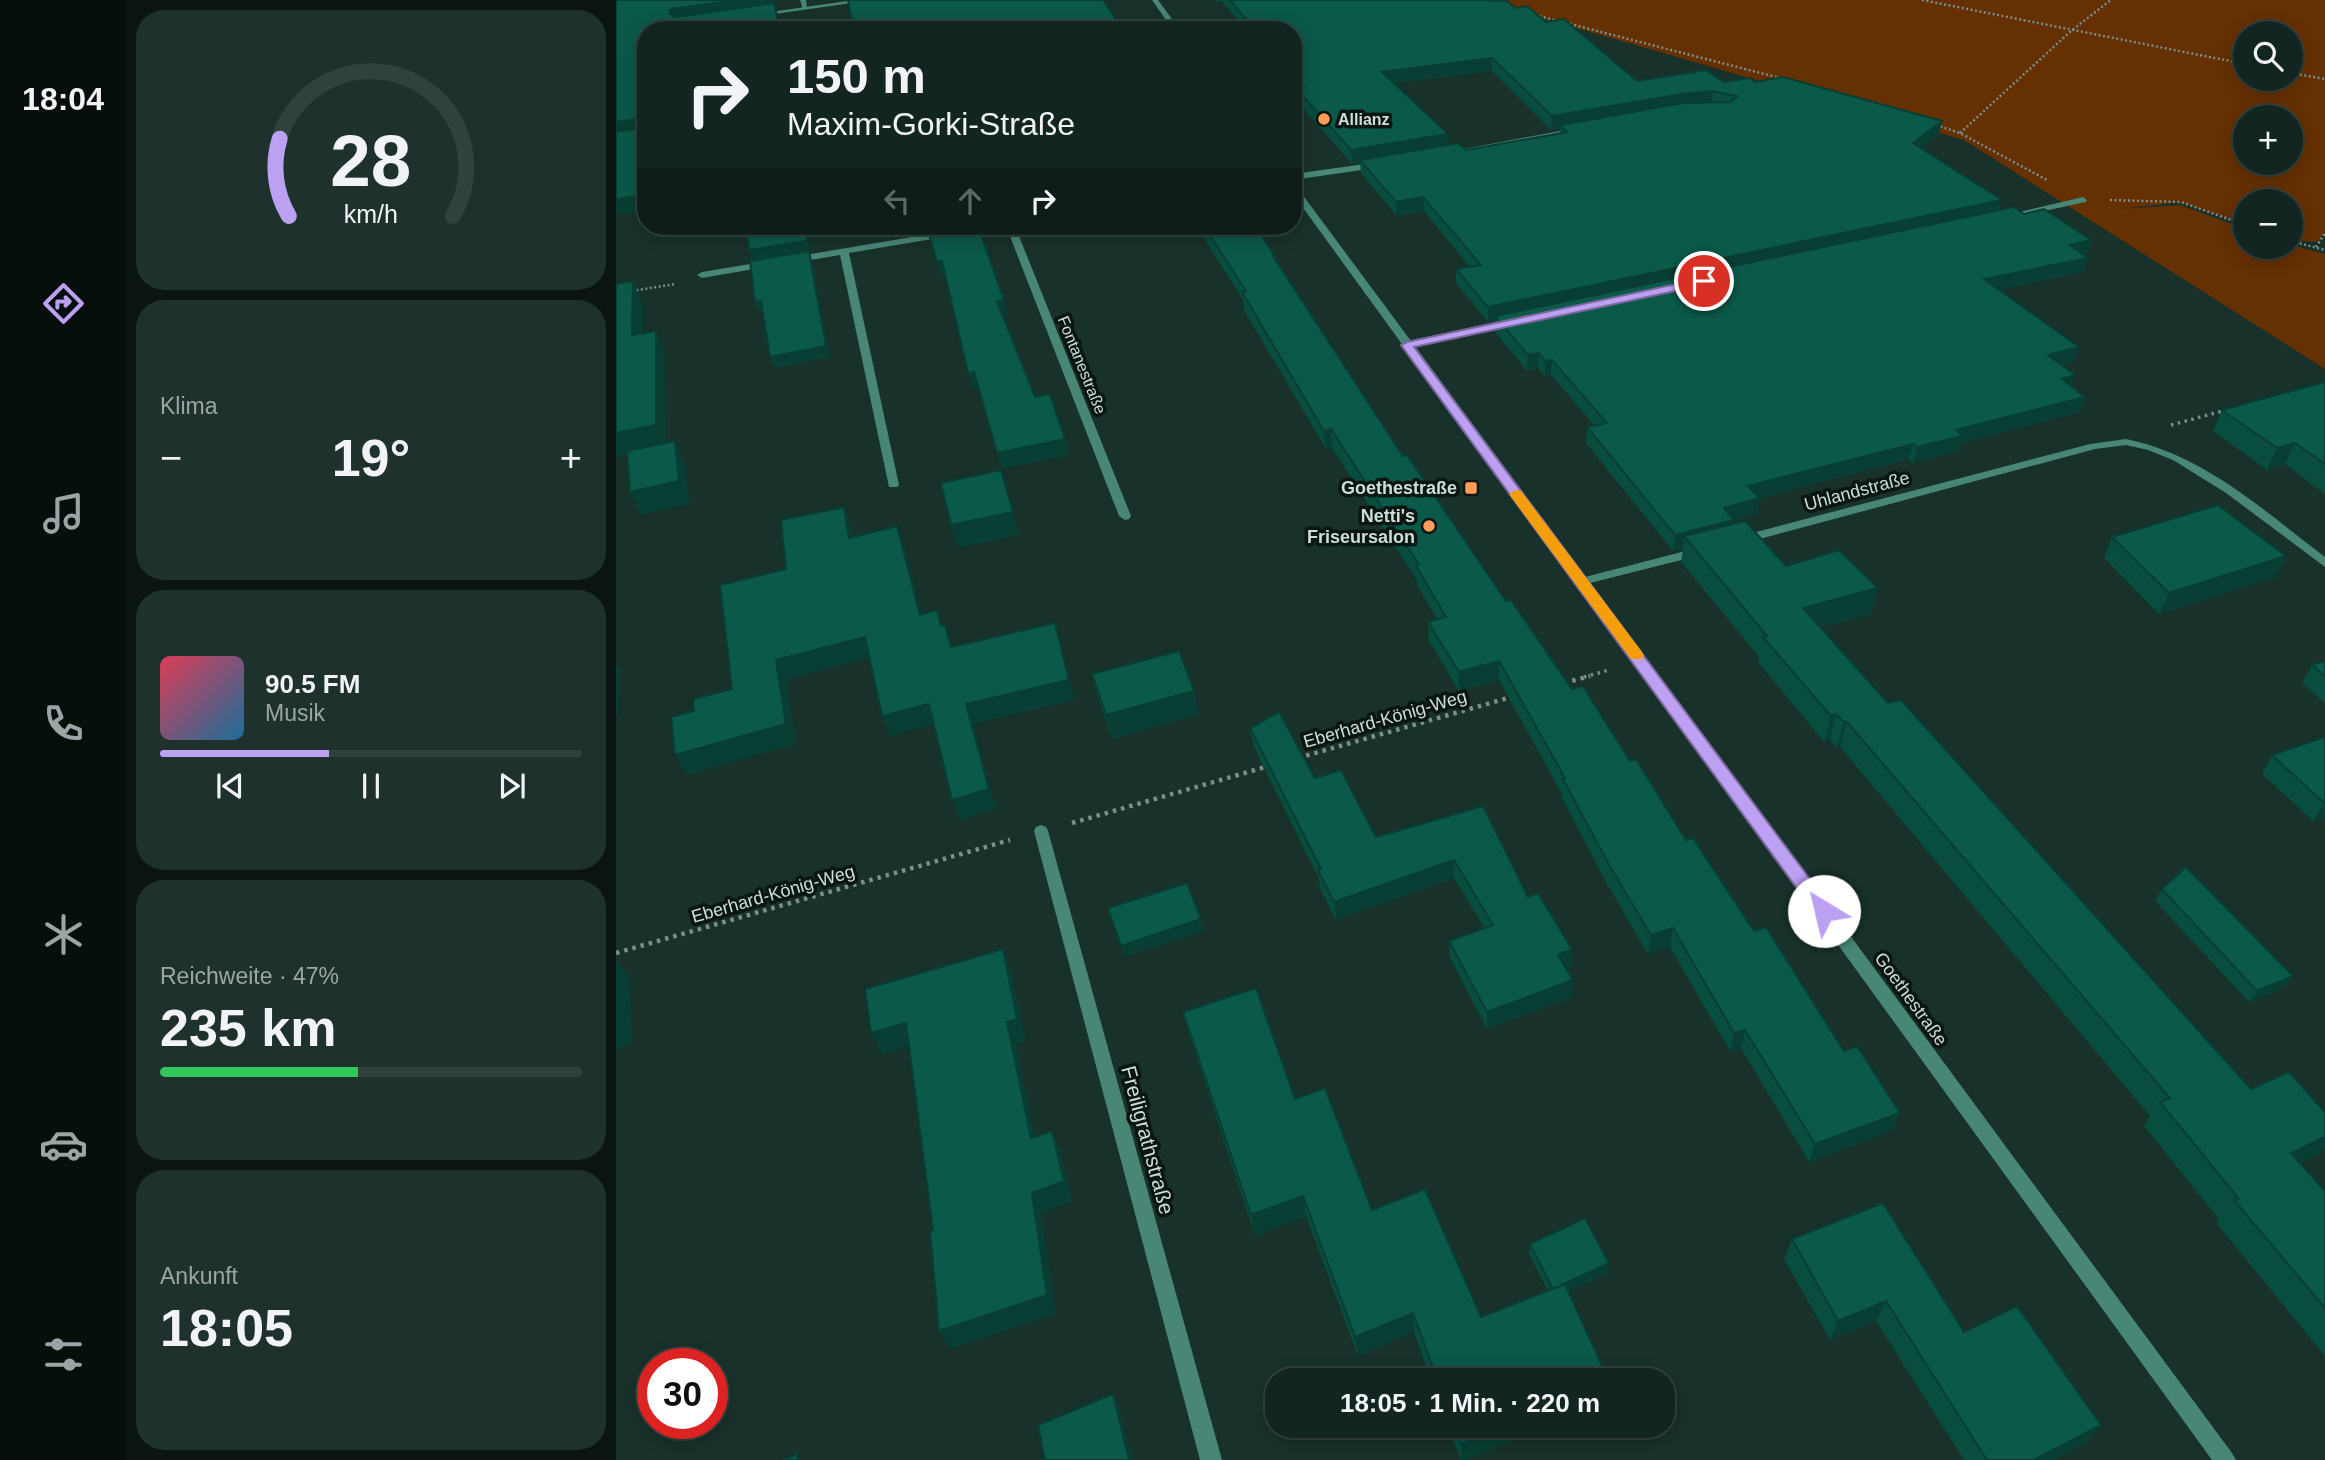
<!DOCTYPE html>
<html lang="de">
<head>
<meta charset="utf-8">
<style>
  body { margin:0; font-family:Arial,sans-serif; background:#1f312d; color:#f1f3f6; height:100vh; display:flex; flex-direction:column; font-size:26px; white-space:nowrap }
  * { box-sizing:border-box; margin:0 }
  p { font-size:23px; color:#9ca5a5 }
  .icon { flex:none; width:38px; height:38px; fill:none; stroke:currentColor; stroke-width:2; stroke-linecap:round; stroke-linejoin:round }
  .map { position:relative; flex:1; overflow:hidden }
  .details { display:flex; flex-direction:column; gap:10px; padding:10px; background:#0a1412; width:490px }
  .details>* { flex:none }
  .banner { position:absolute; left:21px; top:21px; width:665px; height:214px; border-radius:28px; box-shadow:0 4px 18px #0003,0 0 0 2px #31423e; background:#122520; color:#f1f3f6; overflow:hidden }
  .buttons { position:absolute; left:1617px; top:21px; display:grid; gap:14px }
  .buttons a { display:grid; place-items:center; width:70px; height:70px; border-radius:50%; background:#122520; box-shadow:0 4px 18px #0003,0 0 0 2px #31423e; font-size:35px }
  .speed { position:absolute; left:21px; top:1348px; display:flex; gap:14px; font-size:35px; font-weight:700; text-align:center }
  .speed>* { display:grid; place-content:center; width:91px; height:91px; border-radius:50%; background:#122520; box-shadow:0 4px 18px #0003,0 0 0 2px #31423e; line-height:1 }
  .speed .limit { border:10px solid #d22; background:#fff; color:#111 }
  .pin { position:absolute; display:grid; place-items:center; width:60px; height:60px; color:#fff; margin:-30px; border:4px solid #fff; border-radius:50%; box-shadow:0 2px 7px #0007 }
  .me { position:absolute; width:77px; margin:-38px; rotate:324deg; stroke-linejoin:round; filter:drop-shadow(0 0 5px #0008) }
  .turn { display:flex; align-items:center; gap:24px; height:147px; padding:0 35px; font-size:32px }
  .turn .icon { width:91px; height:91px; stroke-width:2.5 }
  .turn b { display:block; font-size:49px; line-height:60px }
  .lanes { display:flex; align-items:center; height:66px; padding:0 35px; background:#0003; justify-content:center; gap:35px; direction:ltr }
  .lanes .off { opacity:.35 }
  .big { font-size:52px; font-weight:800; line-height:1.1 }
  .details .widget { flex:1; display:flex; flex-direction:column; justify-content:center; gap:10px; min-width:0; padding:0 24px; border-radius:28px; background:#1f312d }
  .details .dial { align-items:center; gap:0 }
  .dial svg { height:182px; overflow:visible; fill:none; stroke:#31423e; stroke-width:7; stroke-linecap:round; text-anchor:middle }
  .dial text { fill:#f1f3f6; stroke:none }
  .song { display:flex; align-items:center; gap:21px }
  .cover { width:84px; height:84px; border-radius:10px; background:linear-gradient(135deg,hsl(350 70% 55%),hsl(200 70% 35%)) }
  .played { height:7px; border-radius:4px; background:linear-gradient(90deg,#bca0f2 40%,#31423e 40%) }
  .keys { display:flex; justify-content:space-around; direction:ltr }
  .heat { display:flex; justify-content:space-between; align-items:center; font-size:38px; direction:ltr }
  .charge { height:10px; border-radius:5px; background:linear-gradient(90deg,#34c759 47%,#31423e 0) }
  .trip { position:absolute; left:649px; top:1368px; width:410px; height:70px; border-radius:28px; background:#122520; box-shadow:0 4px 18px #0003,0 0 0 2px #31423e; font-weight:800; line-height:70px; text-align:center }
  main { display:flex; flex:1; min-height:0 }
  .dock { display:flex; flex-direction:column; width:126px; justify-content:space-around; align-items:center; background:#070f0d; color:#9ca5a5 }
  .dock .icon { width:49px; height:49px }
  .dock .selected { color:#bca0f2 }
  .dock b { font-size:32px; color:#f1f3f6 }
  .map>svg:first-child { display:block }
  .green { fill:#653002; fill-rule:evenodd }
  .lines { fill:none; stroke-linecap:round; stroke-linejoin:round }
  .path-far2 { stroke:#7c8f8a; stroke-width:2.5; stroke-dasharray:2 2.5; stroke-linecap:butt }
  .path-far1 { stroke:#7c8f8a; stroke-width:3.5; stroke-dasharray:2.5 4.5; stroke-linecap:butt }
  .path { stroke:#7c8f8a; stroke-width:4.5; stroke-dasharray:3.5 5; stroke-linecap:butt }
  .lane { fill:#488675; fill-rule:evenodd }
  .street { fill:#488675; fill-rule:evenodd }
  .wall { fill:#094d3f; fill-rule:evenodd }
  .shaded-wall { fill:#083e33 }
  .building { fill:#0b5949; stroke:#083e33; stroke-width:2 }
  .route { fill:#bca0f2; stroke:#7a689d; stroke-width:2 }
  .slow { fill:#f59e0b }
  .poi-dot { fill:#fe9c58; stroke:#0b1613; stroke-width:2.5 }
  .labels { text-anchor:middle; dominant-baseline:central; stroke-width:7; stroke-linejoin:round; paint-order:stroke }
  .far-poi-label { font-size:16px; font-weight:bold; fill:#ceddd8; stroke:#0b1613; text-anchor:start }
  .far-street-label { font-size:16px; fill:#ceddd8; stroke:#0b1613 }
  .poi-label { font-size:18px; font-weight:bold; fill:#ceddd8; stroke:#0b1613; text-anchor:end }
  .street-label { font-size:18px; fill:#ceddd8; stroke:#0b1613 }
  .near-street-label { font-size:21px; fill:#ceddd8; stroke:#0b1613 }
</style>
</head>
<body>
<main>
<nav class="dock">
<b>18:04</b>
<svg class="icon selected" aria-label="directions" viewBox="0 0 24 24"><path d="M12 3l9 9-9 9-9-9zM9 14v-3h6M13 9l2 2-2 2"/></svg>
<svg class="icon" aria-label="music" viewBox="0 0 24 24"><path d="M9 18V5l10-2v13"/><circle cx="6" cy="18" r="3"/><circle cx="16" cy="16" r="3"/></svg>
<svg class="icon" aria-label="phone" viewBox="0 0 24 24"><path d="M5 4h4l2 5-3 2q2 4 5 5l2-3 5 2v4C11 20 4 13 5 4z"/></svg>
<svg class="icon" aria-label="climate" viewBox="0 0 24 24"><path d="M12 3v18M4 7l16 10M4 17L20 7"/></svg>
<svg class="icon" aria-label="car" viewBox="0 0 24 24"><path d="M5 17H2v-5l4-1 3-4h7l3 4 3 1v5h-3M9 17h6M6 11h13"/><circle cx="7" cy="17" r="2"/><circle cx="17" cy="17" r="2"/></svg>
<svg class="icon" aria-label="filters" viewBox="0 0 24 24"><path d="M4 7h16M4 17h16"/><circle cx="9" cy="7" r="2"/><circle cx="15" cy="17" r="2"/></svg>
</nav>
<section class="details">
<div class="widget dial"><svg viewBox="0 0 100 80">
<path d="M14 69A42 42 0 1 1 86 69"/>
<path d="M14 69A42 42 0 0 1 10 35" stroke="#bca0f2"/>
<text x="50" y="56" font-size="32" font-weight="700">28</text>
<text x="50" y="72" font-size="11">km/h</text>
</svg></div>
<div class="widget"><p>Klima</p>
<div class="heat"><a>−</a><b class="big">19°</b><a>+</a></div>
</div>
<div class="widget">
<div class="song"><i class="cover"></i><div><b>90.5 FM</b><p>Musik</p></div></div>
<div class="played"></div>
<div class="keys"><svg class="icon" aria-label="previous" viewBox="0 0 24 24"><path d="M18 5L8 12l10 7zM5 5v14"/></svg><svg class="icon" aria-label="pause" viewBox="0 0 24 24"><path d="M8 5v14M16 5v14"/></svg><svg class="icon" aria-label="next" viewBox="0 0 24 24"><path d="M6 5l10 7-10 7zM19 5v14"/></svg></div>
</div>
<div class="widget"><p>Reichweite · 47%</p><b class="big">235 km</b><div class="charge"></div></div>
<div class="widget"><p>Ankunft</p><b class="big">18:05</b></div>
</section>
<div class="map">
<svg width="1709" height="1460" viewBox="0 0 1709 1460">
  <rect width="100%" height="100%" fill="#18312a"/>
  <path class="green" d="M864 0H1709V232L1701 242 1675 240V201H1629V225L1565 202 1505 209 1564 205 1629 229V247L1675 245 1709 254V369L1348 140ZM1629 33H1675V79H1629ZM1629 117H1675V163H1629Z"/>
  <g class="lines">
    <path class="path-far2" d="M1306 0 1629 64
      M919 15 1168 79
      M1675 73 1709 79
      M1320 125 1344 133 1431 180
      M1344 133 1455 31 1495 0
      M1494 200 1565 202 1629 225
      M1675 241 1709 250
      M1700 247 1709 233
      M16 291 59 284"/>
    <path class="path-far1" d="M1555 425 1610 410
      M968 677 993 670"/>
    <path class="path" d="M948 683 974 676
      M682 758 899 696
      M456 823 653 766
      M0 953 394 840"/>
    <path class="lane" d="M184 0H190L191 9H187Z"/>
    <path class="street" d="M238 0H257L144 16 141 14Z
      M536 0H542L564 30H557Z
      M949 130H952V134L831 156 827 153Z
      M763 162 766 163V167L677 180V174Z
      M677 185 680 186 795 341 902 320V324L799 346 969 577 1081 548 1085 549 1087 552 1085 555 974 583 1616 1453 1620 1460H1596L677 194Z
      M1467 197 1471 200 1470 202 1390 219 1386 216Z
      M361 226H381L376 229 233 253 283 485 281 487H273L224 255 177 263 172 260 177 257Z
      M390 226H399L515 516 513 519 509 520 503 516Z
      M153 261 156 262V266L86 278 81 275 86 272Z
      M1510 439C1588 455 1647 510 1709 557V567L1610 493 1557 460 1532 450 1510 445 1479 449 1125 544 1119 540 1121 537 1474 444Z
      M425 825 430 827 432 831 606 1460H584L418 831 420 827Z"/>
  </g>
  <path class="wall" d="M598 0H872L900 8 930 22 1021 81 1139 82 1326 121 1323 134 1305 148 1383 210 1408 214 1475 240 1471 255H1469L1472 258 1467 272 1383 290 1463 347 1458 362 1446 365 1455 386 1469 397 1464 412 1345 443 1342 451 1297 463 1293 459 1144 498 1141 514 1118 521 1117 524 1170 566 1262 588 1255 614 1204 627 1272 703 1635 1089 1709 1112V1148L1705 1153 1684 1163 1709 1191V1356L1600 1223 1603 1219 1528 1126 1534 1116 1224 747 1221 748 1214 740 1208 742 1142 662 1143 657 1065 562 1067 549 1057 551 970 443 971 427 979 426 935 375 929 376 922 368 911 371 879 332V320L872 322 840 283V269L854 267 808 211 781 216 745 173 744 162 736 164 681 101 680 89 677 86V30H630L606 1 600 2ZM876 71 935 130 944 128V133L850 150 832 144 778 83Z
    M580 226H639L659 256 660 261 787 456 890 601 956 689 1014 761 1070 840 1138 931 1277 1130 1193 1162 1125 1048 1114 1051 1054 947 1032 954 990 882 946 798V794L883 680 843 691 813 641 812 622 821 619 801 585V580L716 448 710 449 628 310 627 300Z
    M1709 382V494L1669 464 1651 470 1597 431 1606 410Z
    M1496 537 1660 577 1543 614 1488 558Z
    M1709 661V703L1686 683 1696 665Z
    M476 674 583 714 496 739 482 697Z
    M634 728 699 778 760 837 867 806 912 897 955 967 950 968 957 980 956 997 871 1029 834 958 833 941 868 928 838 878 720 920 704 888 703 879 637 745Z
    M1709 737V817L1697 821 1646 774 1656 755Z
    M1546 889 1669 987 1633 1002 1539 901Z
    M567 1012 679 1099 756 1210 865 1317 932 1291 913 1254 914 1244 992 1273 953 1291 993 1381H816L798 1332 742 1356 690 1216 639 1236 573 1034Z
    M1176 1239 1348 1332 1470 1443 1437 1460H1348L1260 1321 1214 1340 1168 1259Z
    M832 1426H928L849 1460H845Z"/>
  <path class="shaded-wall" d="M123 0H158L165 30H130L60 22 53 13 55 9Z
    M876 58V71L766 84V72Z
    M1097 91 1096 104 944 125V128L935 130 936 116 1067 94Z
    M26 119 30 128 0 137V122Z
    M1326 121 1323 134 1294 156 1297 143Z
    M832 134V147L744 160V162L736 164 735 150Z
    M30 195V211L0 215V199Z
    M807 197 808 211 781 216 780 202Z
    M1386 200 1382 214 879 316V320L872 322V307Z
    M188 226H190L194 251H193L196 261 214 357 159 368 154 357 210 346 137 261 133 250Z
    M1475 240 1471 255 1450 259 1454 245Z
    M1472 258 1467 272 1364 294 1368 279Z
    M326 261 330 276 326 277 321 262Z
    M17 281 26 302V357L16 335Z
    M388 300 392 315 385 316 381 301Z
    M145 301 149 311 144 312 139 302Z
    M40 331 49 353 50 447 0 457V433Z
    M1463 347 1458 362 1427 370 1432 355Z
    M923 353 922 368 911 371 912 355Z
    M936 360 935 375 929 376V361Z
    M358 372 362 387 357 388 352 373Z
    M1459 375 1454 391 1446 379Z
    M1469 397 1464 412 1345 443 1342 451 1297 463 1301 447 1340 430Z
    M715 429 716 448 710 449 708 431Z
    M449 439 453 455 385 469 381 453Z
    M59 441 69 464 74 504 25 515 14 492Z
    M1679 443 1669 464 1651 470 1661 448Z
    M1297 444 1293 459 1144 498 1141 514 1118 521 1115 536H1068L1067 549 1057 551 1059 535 1108 508 1132 486Z
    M228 507 235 527 240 557 233 538Z
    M397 512 403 535 342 548 335 525Z
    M281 526 288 545 311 634 304 615Z
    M1670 556 1660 577 1543 614 1553 593Z
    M1262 588 1255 614 1182 633 1187 608Z
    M439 623 459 700 357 724 380 809 344 820 336 800 350 704Z
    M249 637 257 657 170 680 180 744 70 775 59 755 160 660Z
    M883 661V680L843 691V672Z
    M0 664 3 670 2 716H0Z
    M578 691 583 714 496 739 490 715Z
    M313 704 320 724 274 736 266 716Z
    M1220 714 1214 740 1208 742 1215 716Z
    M1228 722H1231L1224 747 1221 748Z
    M1708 803 1709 817 1697 821Z
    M838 860V878L720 920 718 902Z
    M585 919 588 931 508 957 505 946Z
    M1057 928 1054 947 1032 954 1035 935Z
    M387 949 395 971 410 1041 400 1044 423 1158 415 1138 391 1022Z
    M956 949 955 967 941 972 942 955Z
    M0 959 13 977 17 1043 0 1049Z
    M1677 976 1669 987 1633 1002 1641 991Z
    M957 980 956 997 871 1029V1012Z
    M290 1023 300 1044 266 1055 255 1033Z
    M1129 1030 1125 1048 1114 1051 1118 1033Z
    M1284 1113 1277 1130 1193 1162 1199 1144Z
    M436 1131 444 1151 457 1201 425 1213 440 1314 334 1349 323 1331 416 1193Z
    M1709 1137V1148L1705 1153 1656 1176 1675 1153Z
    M687 1196 690 1216 639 1236 635 1215Z
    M993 1263 992 1273 937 1299V1289Z
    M1270 1301 1260 1321 1214 1340 1222 1321Z
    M797 1313 798 1332 742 1356 739 1337Z
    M497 1394 504 1410 516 1460H513Z
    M1485 1425 1470 1443 1437 1460H1418Z
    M887 1426H928L849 1460H845V1444Z"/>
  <path class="building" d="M0 0H123L55 9 53 13 60 17 158 3 162 20 129 24 130 30H30V195L0 199V132L25 128 26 119 0 122Z
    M232 0H487L507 30H238Z
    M614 0H872L875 1 889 0 900 8 911 6 930 22 948 19 1021 81 1090 70 1108 82 1133 78 1139 82 1167 77 1326 121 1297 143 1386 200 872 307 840 269 865 265 807 197 780 202 744 160 842 143 850 150 951 132 944 125 1068 103 1115 102 1121 96 1097 91 1067 94 936 116 876 58 766 72 832 134 735 150 680 88 688 87 677 75V30H639Z
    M1398 207 1408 214 1428 209 1475 240 1454 245 1472 258 1368 279 1463 347 1432 355 1459 375 1446 379 1469 397 1340 430 1347 436 1301 447 1297 444 1132 486 1144 498 1108 508 1118 520 1059 535 971 427 991 423 936 360 929 361 923 353 912 355 879 316Z
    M130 226H188L191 241 133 250Z
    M321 226H362L388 300 381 301 419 397 434 394 449 439 381 453 358 372 352 373 326 261 321 262 311 227Z
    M588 226H639L659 256H657L787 456 791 455 890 601 895 600 956 689 967 686 1014 761 1020 759 1070 840 1077 838 1138 931 1150 927 1228 1051 1241 1046 1284 1113 1199 1144 1129 1030 1118 1033 1057 928 1035 935 992 863 947 779 949 778 883 661 843 672 812 622 830 617 800 566 803 565 715 429 708 431 626 292 630 291Z
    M193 251 210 346 154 357 145 301 139 302 134 261Z
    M17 281 16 335 40 331V425L0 433V284Z
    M1709 382V464L1679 443 1661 448 1606 410Z
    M59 441 63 481 14 492 11 451Z
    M385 470 397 512 335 525 325 483Z
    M1602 505 1670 556 1553 593 1496 537Z
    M228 507 233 538 281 526 304 615 321 610 325 626 329 625 335 647 439 623 453 680 350 704 373 789 336 800 313 704 266 716 249 637 160 660 170 724 59 755 55 717 78 711 77 699 116 689 104 585 170 569 165 520Z
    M1129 521 1170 566 1223 550 1262 588 1187 608 1272 703 1285 700 1635 1089 1673 1072 1709 1112V1137L1675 1153 1709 1191V1308L1618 1200 1623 1199 1544 1102 1554 1098 1231 722H1228L1220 714 1215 716 1147 637 1151 636 1068 536Z
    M563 651 578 691 490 715 476 674Z
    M1709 661V676L1696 665Z
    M663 712 699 778 725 770 760 837 867 806 912 897 922 893 956 949 942 955 957 980 871 1012 833 941 877 925 838 860 718 902 702 870 705 869 634 728Z
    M1709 737V803H1708L1656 755Z
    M1570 867 1677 976 1641 991 1546 889Z
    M571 883 585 919 505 946 492 908Z
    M387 949 401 1019 391 1022 415 1138 436 1131 448 1181 416 1193 431 1295 323 1331 314 1231 317 1230 290 1023 255 1033 249 989Z
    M640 988 679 1099 709 1088 756 1210 809 1189 865 1317 949 1284 993 1381H822L797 1313 739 1337 687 1196 635 1215 567 1012Z
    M1267 1203 1348 1332 1401 1306 1485 1425 1418 1460H1371L1270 1301 1222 1321 1176 1239Z
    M969 1218 993 1263 937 1289 914 1244Z
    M497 1394 513 1460H429L422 1425Z
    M839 1426H887L845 1444Z
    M181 1454 182 1460H167Z"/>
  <path class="route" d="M1088 278 1094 281 1092 284 798 347 1214 906 1216 911 1214 916H1201L785 345 791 342Z"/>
  <path class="slow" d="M900 490 905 491 1026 652 1028 656 1026 659H1015L893 494Z"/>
  <g class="poi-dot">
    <circle cx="708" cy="119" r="7"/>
    <rect x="848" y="481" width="14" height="14" rx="3.5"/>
    <circle cx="813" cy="526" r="7"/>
  </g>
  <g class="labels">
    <g class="far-poi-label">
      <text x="722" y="119">Allianz</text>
    </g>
    <g class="far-street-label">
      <text transform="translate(466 365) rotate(68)">Fontanestraße</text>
    </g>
    <g class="poi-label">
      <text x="841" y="488">Goethestraße</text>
      <text x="799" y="516">Netti's<tspan x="799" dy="21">Friseursalon</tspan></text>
    </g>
    <g class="street-label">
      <text transform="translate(1241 491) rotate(-15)">Uhlandstraße</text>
      <text transform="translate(769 719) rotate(-16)">Eberhard-König-Weg</text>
      <text transform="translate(157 894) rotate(-16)">Eberhard-König-Weg</text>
      <text transform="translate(1295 999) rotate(54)">Goethestraße</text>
    </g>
    <g class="near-street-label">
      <text transform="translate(532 1140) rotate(75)">Freiligrathstraße</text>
    </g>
  </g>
</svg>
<div class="buttons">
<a><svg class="icon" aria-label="search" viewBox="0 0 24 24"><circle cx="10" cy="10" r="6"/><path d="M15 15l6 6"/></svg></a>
<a>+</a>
<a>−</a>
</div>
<div class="speed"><div class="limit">30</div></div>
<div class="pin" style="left:1088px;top:281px;background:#d93025"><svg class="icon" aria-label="arrive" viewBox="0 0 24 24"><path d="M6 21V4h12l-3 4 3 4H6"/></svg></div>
<svg class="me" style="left:1208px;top:911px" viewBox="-20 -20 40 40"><circle r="19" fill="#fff"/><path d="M0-13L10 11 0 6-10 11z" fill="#bca0f2"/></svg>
<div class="trip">18:05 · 1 Min. · 220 m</div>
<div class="banner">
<div class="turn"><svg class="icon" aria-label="right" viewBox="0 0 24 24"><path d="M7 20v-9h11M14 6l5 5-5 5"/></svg><div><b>150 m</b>Maxim-Gorki-Straße</div></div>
<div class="lanes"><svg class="icon off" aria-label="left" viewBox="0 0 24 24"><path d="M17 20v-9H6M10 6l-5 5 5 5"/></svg><svg class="icon off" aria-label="ahead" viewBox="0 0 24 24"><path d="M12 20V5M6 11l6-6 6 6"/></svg><svg class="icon" aria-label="right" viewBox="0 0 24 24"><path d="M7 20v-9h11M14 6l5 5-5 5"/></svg></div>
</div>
</div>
</main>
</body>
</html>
